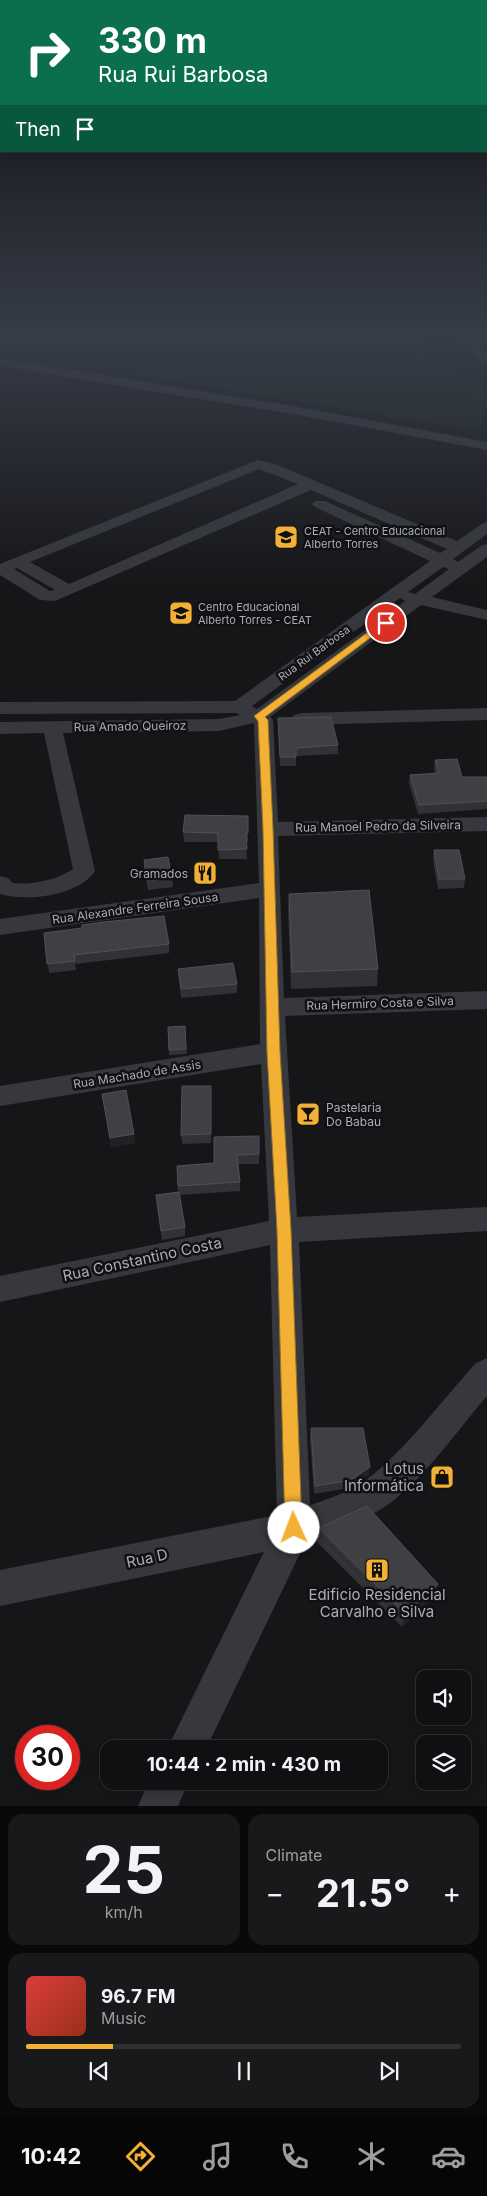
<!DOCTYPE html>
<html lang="en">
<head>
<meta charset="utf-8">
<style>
  body { margin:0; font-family:Inter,sans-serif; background:#19191b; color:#f1f3f6; height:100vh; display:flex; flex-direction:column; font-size:19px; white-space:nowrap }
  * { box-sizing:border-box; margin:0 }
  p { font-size:16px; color:#9c9d9f }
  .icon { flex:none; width:28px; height:28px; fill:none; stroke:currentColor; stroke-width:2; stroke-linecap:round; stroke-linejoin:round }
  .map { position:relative; height:1806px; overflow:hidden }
  .panel { display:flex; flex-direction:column; gap:8px; padding:8px; background:#09090a; flex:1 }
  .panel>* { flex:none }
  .top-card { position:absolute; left:0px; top:0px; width:488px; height:152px; box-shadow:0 2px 12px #0003,0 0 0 1px #303032; background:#0b6e4f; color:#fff; overflow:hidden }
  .controls { position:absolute; left:416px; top:1670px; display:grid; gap:10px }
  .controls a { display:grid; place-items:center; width:55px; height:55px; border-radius:10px; background:#101012; box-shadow:0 2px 12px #0003,0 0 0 1px #303032; font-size:25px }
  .speed { position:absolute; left:15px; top:1725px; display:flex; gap:10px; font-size:25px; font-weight:700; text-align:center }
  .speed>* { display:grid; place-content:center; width:65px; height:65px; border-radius:50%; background:#101012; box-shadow:0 2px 12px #0003,0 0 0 1px #303032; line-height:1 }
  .speed .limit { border:8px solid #d22; background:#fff; color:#111 }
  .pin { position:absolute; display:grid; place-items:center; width:42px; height:42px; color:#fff; margin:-21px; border:2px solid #fff; border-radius:50%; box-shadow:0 1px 5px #0007 }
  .me { position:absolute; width:55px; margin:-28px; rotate:358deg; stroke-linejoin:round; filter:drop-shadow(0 0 4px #0008) }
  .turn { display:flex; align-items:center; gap:18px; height:105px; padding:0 15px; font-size:22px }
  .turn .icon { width:65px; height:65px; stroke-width:2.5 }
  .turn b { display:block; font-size:35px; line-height:42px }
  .then { display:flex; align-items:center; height:48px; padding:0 15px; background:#0003; gap:10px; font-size:19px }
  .big { font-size:38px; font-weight:700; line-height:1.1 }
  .panel .tile { flex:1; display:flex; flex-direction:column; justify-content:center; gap:8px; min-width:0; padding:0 18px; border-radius:15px; background:#19191b }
  .panel .dial { align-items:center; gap:0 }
  .dial b { font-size:65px; line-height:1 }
  .song { display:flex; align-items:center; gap:15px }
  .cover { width:60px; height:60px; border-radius:8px; background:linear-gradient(135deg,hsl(0 70% 55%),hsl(10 70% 35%)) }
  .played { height:5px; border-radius:2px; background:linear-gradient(90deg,#f2b134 20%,#303032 20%) }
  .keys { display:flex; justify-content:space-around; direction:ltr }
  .heat { display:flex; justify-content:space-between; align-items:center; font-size:28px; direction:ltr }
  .panel .tiles { flex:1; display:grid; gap:8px; grid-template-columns:1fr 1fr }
  .tile:last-child { grid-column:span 2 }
  .trip { position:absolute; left:100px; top:1740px; width:288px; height:50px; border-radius:15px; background:#101012; box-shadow:0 2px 12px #0003,0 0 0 1px #303032; font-weight:700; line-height:50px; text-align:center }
  .tabs { display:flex; height:80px; justify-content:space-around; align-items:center; background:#060607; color:#9c9d9f }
  .tabs .icon { width:35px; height:35px }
  .tabs .on { color:#f2b134 }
  .tabs b { font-size:22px; color:#f1f3f6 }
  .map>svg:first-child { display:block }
  .green { fill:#1c231d }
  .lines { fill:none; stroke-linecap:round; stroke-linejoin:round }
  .path { stroke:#3d3f44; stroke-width:2; stroke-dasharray:1 2.5; stroke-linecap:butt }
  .minor { fill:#37383d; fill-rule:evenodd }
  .wall { fill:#323236 }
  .shaded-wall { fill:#212124 }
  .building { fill:#3f3f44; stroke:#4f5156 }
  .route { fill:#f2b134; stroke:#9d7322 }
  .labels { text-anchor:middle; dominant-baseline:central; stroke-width:5; stroke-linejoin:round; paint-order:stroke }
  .far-poi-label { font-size:11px; fill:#a8adb8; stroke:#111113; text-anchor:start }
  .far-street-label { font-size:11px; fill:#a8adb8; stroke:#111113 }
  .street-label { font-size:12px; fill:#a8adb8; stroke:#111113 }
  .poi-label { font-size:12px; fill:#a8adb8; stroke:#111113; text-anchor:end }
  .near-street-label { font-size:15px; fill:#a8adb8; stroke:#111113 }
  .near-poi-label { font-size:15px; fill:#a8adb8; stroke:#111113; text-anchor:end }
</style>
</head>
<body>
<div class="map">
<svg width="487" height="1806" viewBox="0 0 487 1806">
  <rect width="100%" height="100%" fill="#161618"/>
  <path class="green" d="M0 334H414L487 392V410L478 431 0 352Z"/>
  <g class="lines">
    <path class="path" d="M386 334 487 400"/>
    <path class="minor" d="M454 334H467L487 355V366L483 365Z
      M0 358 299 407 487 442V450L299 415 0 366Z
      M258 460 278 465 457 541 482 524 487 522V534L453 559 458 562 481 546 487 544V557L432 597 487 610V620L421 605 270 717 273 720 278 822 487 817V831L278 836 284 998 487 991V1009L285 1016 297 1217 487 1207V1231L299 1242 310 1505C329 1499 349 1492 366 1480 406 1450 442 1400 476 1363L487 1358V1396C456 1432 427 1475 389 1504 365 1521 334 1532 306 1541L206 1749H167L264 1552 0 1606V1570L277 1515 270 1245 0 1302V1276L269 1221 261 1064 0 1106V1086L260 1044 259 898 0 935V919L259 883 254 723 219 731 63 733 95 871C79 896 26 902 0 894V876L8 878 13 883C33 885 57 880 73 869L44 733 0 734V722L219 719 240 715 236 713 0 714V702L235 701 430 561 315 507 312 504 315 501H325L440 553 447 549 311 490 55 601 40 600 0 575V564ZM259 469 298 484 69 584 30 562ZM443 567 449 569 415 594 408 592ZM17 568 55 590 50 591 14 569ZM400 598 405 601 257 709 252 706Z
      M487 708V720L301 725 294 723 291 719 294 715 301 713Z
      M149 1781H189L178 1806H138Z"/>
  </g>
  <path class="wall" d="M278 718 338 745V754L296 756V766H280Z
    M435 760 462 777H487V809L418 814 409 783 410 775 435 773 434 768Z
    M248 816V842H246L247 859H219L218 842H184L183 832Z
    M434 850 465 879 464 888 438 889 433 860Z
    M144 860 172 878 173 887 148 890 144 869Z
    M289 894 378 969 377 986 291 989 288 910Z
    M44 933 169 944V953L75 964 76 970 49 973Z
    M178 969 237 984V993L181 998Z
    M185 1026 187 1054 169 1055 168 1027Z
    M211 1086V1143L182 1144 181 1135Z
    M102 1094 134 1134 135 1143 111 1147Z
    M214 1137 259 1154V1164H238L240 1182V1191L179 1195 185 1227V1236L162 1240 156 1195 178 1192 177 1166 214 1163Z
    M311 1428 369 1475 349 1488 314 1494 310 1437Z
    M319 1528 438 1584 435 1597 402 1627 317 1542Z"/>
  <path class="shaded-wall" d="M134 1134 135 1143 111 1147 110 1138Z
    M370 1467 369 1475 349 1488 351 1480Z
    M438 1584 435 1597 402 1627 405 1614Z"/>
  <path class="building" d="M331 717 338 745 296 748V757H280L278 718Z
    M457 759 462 777H487V801L419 805 410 775 439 773 435 760Z
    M185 815 248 816V833H246L247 849 218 850V833L183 832Z
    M434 850H459L465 879H439Z
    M168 857 172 878 148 881 144 860Z
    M369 890 378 969 292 972 289 894Z
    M164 916 169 944 74 955 75 961 47 964 44 933 82 928V925L103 922Z
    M233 963 237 984 181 989 178 969Z
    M185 1026 186 1049 169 1050 168 1027Z
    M182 1086H211V1134L181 1135Z
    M126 1090 134 1134 110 1138 102 1094Z
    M259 1136V1154L237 1155 240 1182 178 1186 177 1166 214 1163V1137Z
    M179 1192 185 1227 161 1231 156 1195Z
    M311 1428H363L370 1467 351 1480 315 1486Z
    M367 1506 438 1584 405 1614 319 1528Z"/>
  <linearGradient id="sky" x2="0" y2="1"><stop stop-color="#0c0c0d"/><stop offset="0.57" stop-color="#363c48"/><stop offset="1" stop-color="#363c48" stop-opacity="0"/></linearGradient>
  <rect width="487" height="587" fill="url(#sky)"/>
  <path class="route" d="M383 621 390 623 265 717 268 720 273 829 280 1052 291 1230 302 1528 300 1534 294 1537 288 1534 285 1528 277 1230 267 1052 263 829 258 721 254 716Z"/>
  <defs>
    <g id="school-square" transform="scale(1.25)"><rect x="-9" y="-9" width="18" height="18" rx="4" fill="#f2b134" stroke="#111113"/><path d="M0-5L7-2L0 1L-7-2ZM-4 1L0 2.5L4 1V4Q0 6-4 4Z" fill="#111"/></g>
    <g id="restaurant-square" transform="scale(1.25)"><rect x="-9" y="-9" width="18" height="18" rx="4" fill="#f2b134" stroke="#111113"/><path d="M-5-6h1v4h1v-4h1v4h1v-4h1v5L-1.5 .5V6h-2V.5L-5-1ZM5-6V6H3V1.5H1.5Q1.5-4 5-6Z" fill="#111"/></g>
    <g id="bar-square" transform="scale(1.25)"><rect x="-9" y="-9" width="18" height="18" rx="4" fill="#f2b134" stroke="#111113"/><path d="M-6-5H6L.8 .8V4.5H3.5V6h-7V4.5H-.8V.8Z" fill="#111"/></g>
    <g id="shop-square" transform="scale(1.25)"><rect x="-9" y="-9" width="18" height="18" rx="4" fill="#f2b134" stroke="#111113"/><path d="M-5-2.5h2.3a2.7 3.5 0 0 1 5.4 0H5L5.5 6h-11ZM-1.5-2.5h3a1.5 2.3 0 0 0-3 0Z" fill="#111"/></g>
    <g id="building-square" transform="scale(1.25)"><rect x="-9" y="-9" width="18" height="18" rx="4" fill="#f2b134" stroke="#111113"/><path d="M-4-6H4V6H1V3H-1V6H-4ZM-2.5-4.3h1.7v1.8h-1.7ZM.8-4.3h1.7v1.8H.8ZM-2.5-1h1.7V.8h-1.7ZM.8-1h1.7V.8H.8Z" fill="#111"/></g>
  </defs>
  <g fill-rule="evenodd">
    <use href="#school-square" x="286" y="537"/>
    <use href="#school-square" x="181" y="613"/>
    <use href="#restaurant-square" x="205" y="873"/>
    <use href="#bar-square" x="308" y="1114"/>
    <use href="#shop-square" x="442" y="1477"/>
    <use href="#building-square" x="377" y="1570"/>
  </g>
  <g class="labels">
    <g class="far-poi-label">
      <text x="304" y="531">CEAT - Centro Educacional<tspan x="304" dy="13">Alberto Torres</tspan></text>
      <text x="198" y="607">Centro Educacional<tspan x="198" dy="13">Alberto Torres - CEAT</tspan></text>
    </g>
    <g class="far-street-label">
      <text transform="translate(314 653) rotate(-36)">Rua Rui Barbosa</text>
    </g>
    <g class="street-label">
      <text transform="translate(130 726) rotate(-1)">Rua Amado Queiroz</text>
      <text transform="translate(378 826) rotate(-1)">Rua Manoel Pedro da Silveira</text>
      <text transform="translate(135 908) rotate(-8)">Rua Alexandre Ferreira Sousa</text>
      <text transform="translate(380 1003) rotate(-2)">Rua Hermiro Costa e Silva</text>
      <text transform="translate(137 1074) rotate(-9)">Rua Machado de Assis</text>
    </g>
    <g class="poi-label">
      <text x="188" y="873">Gramados</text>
      <text x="326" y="1107" text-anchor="start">Pastelaria<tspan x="326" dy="14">Do Babau</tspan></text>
    </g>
    <g class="near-street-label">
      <text transform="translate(142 1259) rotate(-12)">Rua Constantino Costa</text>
      <text transform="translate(147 1558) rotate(-12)">Rua D</text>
    </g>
    <g class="near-poi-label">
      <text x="424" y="1468">Lotus<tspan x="424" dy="17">Informática</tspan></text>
      <text x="377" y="1594" text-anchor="middle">Edificio Residencial<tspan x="377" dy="17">Carvalho e Silva</tspan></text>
    </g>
  </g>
</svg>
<div class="controls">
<a><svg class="icon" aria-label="sound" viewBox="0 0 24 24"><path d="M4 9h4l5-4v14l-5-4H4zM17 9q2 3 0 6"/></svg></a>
<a><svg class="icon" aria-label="layers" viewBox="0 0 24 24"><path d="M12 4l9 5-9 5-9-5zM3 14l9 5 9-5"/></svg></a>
</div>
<div class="speed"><div class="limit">30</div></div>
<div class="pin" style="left:386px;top:623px;background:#d93025"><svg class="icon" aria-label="arrive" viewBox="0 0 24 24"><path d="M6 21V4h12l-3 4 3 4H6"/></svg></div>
<svg class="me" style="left:294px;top:1528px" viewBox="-20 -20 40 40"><circle r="19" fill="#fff"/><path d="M0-13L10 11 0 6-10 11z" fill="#f2b134"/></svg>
<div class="trip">10:44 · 2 min · 430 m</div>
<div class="top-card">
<div class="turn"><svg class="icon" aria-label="right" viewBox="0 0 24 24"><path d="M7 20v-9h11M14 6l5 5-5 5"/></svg><div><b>330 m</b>Rua Rui Barbosa</div></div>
<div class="then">Then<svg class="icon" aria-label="arrive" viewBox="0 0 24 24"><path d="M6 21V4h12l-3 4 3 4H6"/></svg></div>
</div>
</div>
<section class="panel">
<div class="tiles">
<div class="tile dial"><b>25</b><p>km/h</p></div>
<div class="tile"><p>Climate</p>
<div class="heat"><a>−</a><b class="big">21.5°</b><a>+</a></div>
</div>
<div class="tile">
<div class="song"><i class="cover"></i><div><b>96.7 FM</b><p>Music</p></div></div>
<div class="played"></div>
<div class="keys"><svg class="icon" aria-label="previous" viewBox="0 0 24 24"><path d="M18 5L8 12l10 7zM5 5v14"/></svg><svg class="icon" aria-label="pause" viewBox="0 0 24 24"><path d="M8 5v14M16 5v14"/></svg><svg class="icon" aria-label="next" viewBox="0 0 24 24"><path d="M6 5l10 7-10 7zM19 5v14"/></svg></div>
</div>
</div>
</section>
<nav class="tabs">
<b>10:42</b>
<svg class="icon on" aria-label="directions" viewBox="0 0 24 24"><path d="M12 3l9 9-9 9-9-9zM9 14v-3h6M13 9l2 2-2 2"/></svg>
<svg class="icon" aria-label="music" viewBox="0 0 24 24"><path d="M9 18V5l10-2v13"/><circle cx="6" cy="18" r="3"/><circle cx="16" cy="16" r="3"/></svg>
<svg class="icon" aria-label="phone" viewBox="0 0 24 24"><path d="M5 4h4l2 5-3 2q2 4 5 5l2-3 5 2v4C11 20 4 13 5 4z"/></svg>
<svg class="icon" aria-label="climate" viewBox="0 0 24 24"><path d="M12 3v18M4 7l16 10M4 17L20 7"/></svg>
<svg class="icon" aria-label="car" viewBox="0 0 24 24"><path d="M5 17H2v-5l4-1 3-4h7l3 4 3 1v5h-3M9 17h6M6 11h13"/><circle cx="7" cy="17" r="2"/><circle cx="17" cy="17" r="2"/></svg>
</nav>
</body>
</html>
